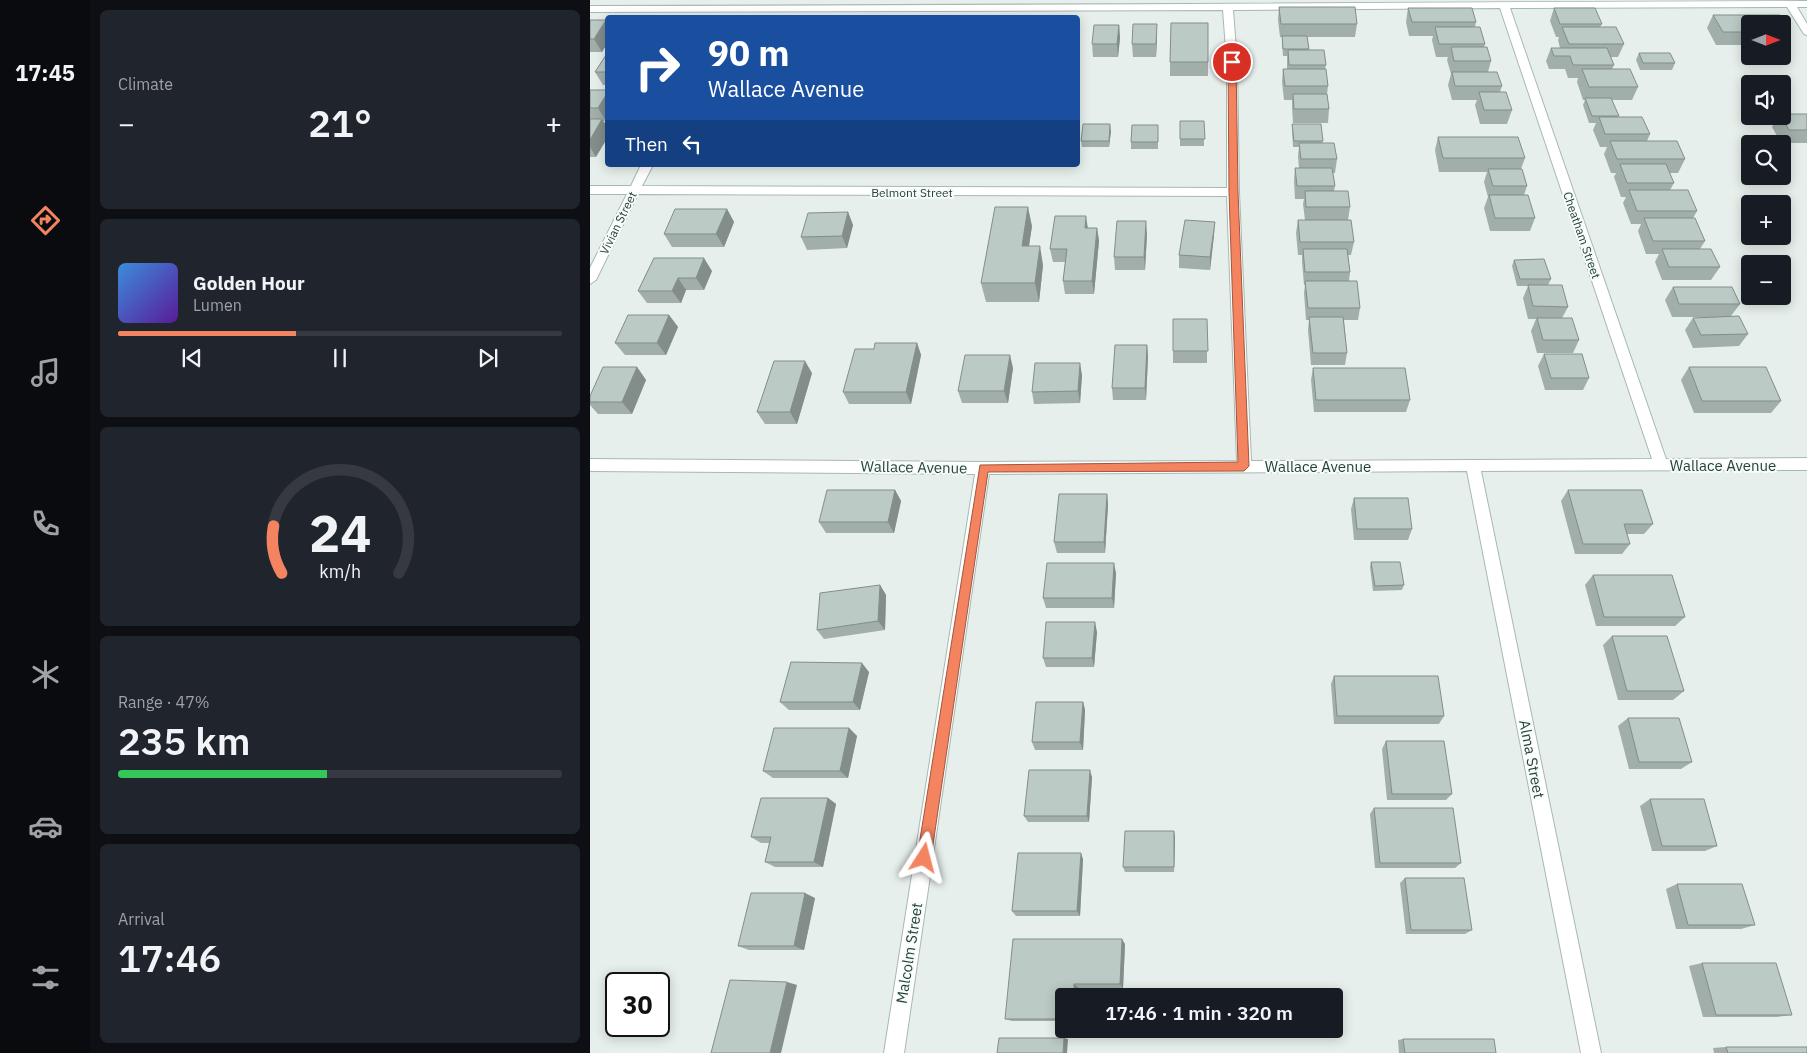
<!DOCTYPE html>
<html lang="en">
<head>
<meta charset="utf-8">
<style>
  body { margin:0; font-family:"IBM Plex Sans",sans-serif; background:#20242c; color:#f1f3f6; height:100vh; display:flex; flex-direction:column; font-size:19px; white-space:nowrap }
  * { box-sizing:border-box; margin:0 }
  p { font-size:16px; color:#9ea1a6 }
  .icon { flex:none; width:28px; height:28px; fill:none; stroke:currentColor; stroke-width:2; stroke-linecap:round; stroke-linejoin:round }
  .map { position:relative; flex:1; overflow:hidden }
  .drawer { display:flex; flex-direction:column; gap:10px; padding:10px; background:#0d0f14; width:500px }
  .drawer>* { flex:none }
  .banner { position:absolute; left:15px; top:15px; width:475px; height:152px; border-radius:5px; box-shadow:0 2px 12px #0003; background:#1a4fa0; color:#fff; overflow:hidden }
  .needle { width:32px; rotate:90deg }
  .fabs { position:absolute; left:1151px; top:15px; display:grid; gap:10px }
  .fabs a { display:grid; place-items:center; width:50px; height:50px; border-radius:5px; background:#171b24; box-shadow:0 2px 12px #0003; font-size:25px }
  .speed { position:absolute; left:15px; top:972px; display:flex; gap:10px; font-size:25px; font-weight:700; text-align:center }
  .speed>* { display:grid; place-content:center; width:65px; height:65px; border-radius:50%; background:#171b24; box-shadow:0 2px 12px #0003; line-height:1 }
  .speed .limit { border:2px solid #111; border-radius:8px; background:#fff; color:#111 }
  .pin { position:absolute; display:grid; place-items:center; width:42px; height:42px; color:#fff; margin:-21px; border:2px solid #fff; border-radius:50%; box-shadow:0 1px 5px #0007 }
  .me { position:absolute; width:55px; margin:-28px; rotate:9deg; stroke-linejoin:round; filter:drop-shadow(0 0 4px #0008) }
  .turn { display:flex; align-items:center; gap:18px; height:105px; padding:0 20px; font-size:22px }
  .turn .icon { width:65px; height:65px; stroke-width:2.5 }
  .turn b { display:block; font-size:35px; line-height:42px }
  .then { display:flex; align-items:center; height:48px; padding:0 20px; background:#0003; gap:10px; font-size:19px }
  .big { font-size:38px; font-weight:600; line-height:1.1 }
  .drawer .card { flex:1; display:flex; flex-direction:column; justify-content:center; gap:8px; min-width:0; padding:0 18px; border-radius:8px; background:#20242c }
  .drawer .dial { align-items:center; gap:0 }
  .dial svg { height:130px; overflow:visible; fill:none; stroke:#363941; stroke-width:7; stroke-linecap:round; text-anchor:middle }
  .dial text { fill:#f1f3f6; stroke:none }
  .song { display:flex; align-items:center; gap:15px }
  .cover { width:60px; height:60px; border-radius:8px; background:linear-gradient(135deg,hsl(210 70% 55%),hsl(270 70% 35%)) }
  .played { height:5px; border-radius:2px; background:linear-gradient(90deg,#f4845f 40%,#363941 40%) }
  .keys { display:flex; justify-content:space-around; direction:ltr }
  .heat { display:flex; justify-content:space-between; align-items:center; font-size:28px; direction:ltr }
  .charge { height:8px; border-radius:4px; background:linear-gradient(90deg,#34c759 47%,#363941 0) }
  .trip { position:absolute; left:465px; top:988px; width:288px; height:50px; border-radius:5px; background:#171b24; box-shadow:0 2px 12px #0003; font-weight:600; line-height:50px; text-align:center }
  main { display:flex; flex:1; min-height:0 }
  .tabs { display:flex; flex-direction:column; width:90px; justify-content:space-around; align-items:center; background:#090b0e; color:#9ea1a6 }
  .tabs .icon { width:35px; height:35px }
  .tabs .on { color:#f4845f }
  .tabs b { font-size:22px; color:#f1f3f6 }
  .map>svg:first-child { display:block }
  .lines { fill:none; stroke-linecap:round; stroke-linejoin:round }
  .street-casing { stroke:#a8b8b2; stroke-width:2 }
  .street { fill:#fff; fill-rule:evenodd }
  .wall { fill:#a1aea9 }
  .shaded-wall { fill:#838d89 }
  .building { fill:#bbcac4; stroke:#838d89 }
  .route { fill:#f4845f; stroke:#9f563e }
  .labels { text-anchor:middle; dominant-baseline:central; stroke-width:4; stroke-linejoin:round; paint-order:stroke }
  .far-street-label { font-size:12px; fill:#24423a; stroke:#f7fbf9 }
  .street-label { font-size:15px; fill:#24423a; stroke:#f7fbf9 }
</style>
</head>
<body>
<main>
<nav class="tabs">
<b>17:45</b>
<svg class="icon on" aria-label="directions" viewBox="0 0 24 24"><path d="M12 3l9 9-9 9-9-9zM9 14v-3h6M13 9l2 2-2 2"/></svg>
<svg class="icon" aria-label="music" viewBox="0 0 24 24"><path d="M9 18V5l10-2v13"/><circle cx="6" cy="18" r="3"/><circle cx="16" cy="16" r="3"/></svg>
<svg class="icon" aria-label="phone" viewBox="0 0 24 24"><path d="M5 4h4l2 5-3 2q2 4 5 5l2-3 5 2v4C11 20 4 13 5 4z"/></svg>
<svg class="icon" aria-label="climate" viewBox="0 0 24 24"><path d="M12 3v18M4 7l16 10M4 17L20 7"/></svg>
<svg class="icon" aria-label="car" viewBox="0 0 24 24"><path d="M5 17H2v-5l4-1 3-4h7l3 4 3 1v5h-3M9 17h6M6 11h13"/><circle cx="7" cy="17" r="2"/><circle cx="17" cy="17" r="2"/></svg>
<svg class="icon" aria-label="filters" viewBox="0 0 24 24"><path d="M4 7h16M4 17h16"/><circle cx="9" cy="7" r="2"/><circle cx="15" cy="17" r="2"/></svg>
</nav>
<section class="drawer">
<div class="card"><p>Climate</p>
<div class="heat"><a>−</a><b class="big">21°</b><a>+</a></div>
</div>
<div class="card">
<div class="song"><i class="cover"></i><div><b>Golden Hour</b><p>Lumen</p></div></div>
<div class="played"></div>
<div class="keys"><svg class="icon" aria-label="previous" viewBox="0 0 24 24"><path d="M18 5L8 12l10 7zM5 5v14"/></svg><svg class="icon" aria-label="pause" viewBox="0 0 24 24"><path d="M8 5v14M16 5v14"/></svg><svg class="icon" aria-label="next" viewBox="0 0 24 24"><path d="M6 5l10 7-10 7zM19 5v14"/></svg></div>
</div>
<div class="card dial"><svg viewBox="0 0 100 80">
<path d="M14 69A42 42 0 1 1 86 69"/>
<path d="M14 69A42 42 0 0 1 9 40" stroke="#f4845f"/>
<text x="50" y="56" font-size="32" font-weight="700">24</text>
<text x="50" y="72" font-size="11">km/h</text>
</svg></div>
<div class="card"><p>Range · 47%</p><b class="big">235 km</b><div class="charge"></div></div>
<div class="card"><p>Arrival</p><b class="big">17:46</b></div>
</section>
<div class="map">
<svg width="1217" height="1053" viewBox="0 0 1217 1053">
  <rect width="100%" height="100%" fill="#e6efeb"/>
  <g class="lines">
    <g class="street-casing">
      <path id="street" d="M1217 1V7H1207L1217 24V35L1214 34 1197 7 920 8 1076 459 1217 458V470L891 471 1011 1053H991L877 471 399 474 314 1053H294L385 474 0 471V459L393 462 647 461 637 196 48 194 6 280 0 284V268L37 194H0V186H41L51 165H63L52 186 637 188V62L633 10 0 12V6C406 6 811 2 1217 1ZM910 8 1062 459 661 461 649 192 647 62 643 10Z"/>
    </g>
    <use href="#street" class="street"/>
  </g>
  <path class="wall" d="M689 7 767 24 765 37H717L719 50 736 65 735 69 738 86 737 94 739 109 738 123H703L702 107V100H694L692 82 693 69H697V56H693L692 43V37H690L688 20Z
    M818 8 886 22 885 27 895 44 894 47 901 61 898 72 912 86 910 92 922 110 917 124H890L885 105 887 100H862L858 85 861 74 857 60 858 57H846L842 40 843 36H819L816 22Z
    M964 8 1012 24 1010 27 1034 44 1028 57H1021L1024 65 1022 69 1048 87 1042 100H1022L1028 117 1060 134 1057 141 1095 159 1088 173H1079L1084 183 1080 190 1107 211 1103 218 1115 241 1110 249 1130 267 1121 280H1072L1065 262 1069 254H1056L1048 231 1051 224H1041L1033 203 1036 197H1031L1024 177 1026 173H1021L1014 154 1017 147H1010L1003 130 1006 123H999L993 105 995 100H993L987 82 988 78H978L975 69H959L956 61 961 48H970L968 40 969 37H966L960 21Z
    M1123 15H1190L1200 32 1192 45V24H1160V45H1126L1117 28Z
    M0 20H16L18 22V42L12 52H0Z
    M618 23V76H580V62Z
    M529 25 530 38 528 57H503L502 44Z
    M567 37 566 57H543L542 44Z
    M18 52V85H13L5 72Z
    M1049 53 1085 63 1082 70H1050L1046 60Z
    M0 90H18V119L16 121H13L18 128 6 157H0Z
    M1217 114V143H1191L1182 127 1188 116Z
    M590 121H614V146H590Z
    M702 124 733 141 732 143 747 159 745 173H743L745 186 744 191 760 207 758 220 764 242 761 255H758L760 272 759 281 770 308 768 320H754L757 353 755 365H721L718 330 719 320H716L714 293 715 285H714L712 262V255H708L706 233 708 220H715L713 204 714 199H705L704 181 705 168H709L708 156 709 147H703L702 130Z
    M568 125V149H541V142Z
    M521 131 519 147H492L491 141Z
    M848 137 935 158 931 169 937 186 934 195 945 218 940 231H900L894 208 898 197 894 182 897 172H849L845 150Z
    M137 209 144 222 134 247H82L74 234Z
    M258 212 263 225 257 248 217 250 211 237Z
    M442 226 439 246 453 265 449 302H396L391 283Z
    M498 228H507L509 241 504 294H475L473 281 475 262H463L460 249Z
    M557 234 555 270H525L524 257Z
    M624 235 620 270 589 268V255Z
    M64 258 122 271 114 290H96L91 303H57L48 291Z
    M924 260 961 279 958 285 978 307 972 318 989 340 983 353H947L941 331 946 319H938L933 298 938 286H927L922 266Z
    M1083 287 1150 304 1141 316 1158 334 1149 346 1103 348 1095 330 1103 318 1126 317H1082L1075 300Z
    M79 315 88 327 76 355H35L25 343Z
    M617 319V363H583V351Z
    M327 343 331 355 321 404H259L253 392Z
    M557 345 558 357 556 400H523L522 388Z
    M954 354 999 378 993 390H955L948 366Z
    M47 367 56 380 42 414H8L0 405V396Z
    M1099 367 1191 401 1181 413H1104L1091 380Z
    M423 368 418 403H372L368 391Z
    M723 368 820 400 816 412H724L721 380Z
    M222 373 207 424H175L167 412Z
    M492 375 490 403 444 404 442 392Z
    M305 490 311 501 304 533H236L229 522Z
    M978 490 1063 524 1054 534H1037L1040 544 1032 554H985L971 501Z
    M517 494 518 505 515 553H467L464 542Z
    M764 498 822 529 818 540H764L761 509Z
    M781 562 814 585 812 590 783 591 780 567Z
    M526 573 524 608H456L453 598Z
    M1003 575 1095 617 1085 626H1006L995 585Z
    M290 585 296 595 295 630 234 639 227 630Z
    M507 632 504 667H456L453 658Z
    M1022 636 1094 691 1083 700H1028L1013 645Z
    M279 672 270 710H199L190 702Z
    M744 676 854 716 849 724H744L741 684Z
    M493 702 495 710 493 750H445L442 742Z
    M1038 718 1102 762 1091 769H1039L1028 726Z
    M259 728 267 736 258 778H183L173 771Z
    M796 741 862 794 856 800H797L792 749Z
    M502 777 499 822H438L434 816Z
    M238 798 246 804 233 867H185L175 862 179 843H171L161 837Z
    M1060 799 1127 846 1115 851H1062L1050 806Z
    M784 808 871 863 865 868H785L780 814Z
    M585 837 584 872H535L533 867Z
    M493 859 490 916H426L422 911Z
    M815 878 882 930 875 934H816L810 883Z
    M1087 884 1165 925 1151 929H1086L1076 889Z
    M225 898 214 950H159L148 946Z
    M535 944 533 988H489L488 996H474V1021H422L415 1019Z
    M1112 963 1202 1015 1187 1017H1113L1099 966Z
    M813 1039 906 1053H809L808 1040Z
    M1136 1047 1217 1053H1124L1123 1048Z"/>
  <path class="shaded-wall" d="M16 20 18 22V42L12 52 4 39Z
    M567 24V37L566 57V44Z
    M529 25 530 38 528 57 527 44Z
    M18 92V119L16 121 8 108Z
    M12 119 18 128V137L6 157 0 147V140Z
    M520 124 521 131 519 147V141Z
    M438 207 442 226 436 265 432 246Z
    M137 209 144 222 134 247 126 234Z
    M258 212 263 225 257 248 252 236Z
    M496 216 498 229 495 228Z
    M556 221 557 234 555 270 554 257Z
    M625 222 624 235 620 270V257Z
    M507 228 509 241 504 294 502 281Z
    M450 246 453 265 449 302 445 283Z
    M114 258 122 271 114 290 106 278Z
    M88 278 96 290 91 303 82 291Z
    M79 315 88 327 76 355 67 343Z
    M327 343 331 355 321 404 316 392Z
    M557 345 558 357 556 400 555 388Z
    M420 355 423 368 418 403 414 391Z
    M215 361 222 373 207 424 200 412Z
    M490 363 492 375 490 403 488 391Z
    M47 367 56 380 42 414 32 402Z
    M305 490 311 501 304 533 298 522Z
    M517 494 518 505 515 553 514 542Z
    M524 563 526 573 524 608 522 598Z
    M290 585 296 595 295 630 288 621Z
    M505 622 507 632 504 667 502 658Z
    M272 663 279 672 270 710 263 702Z
    M493 702 495 710 493 750 490 742Z
    M259 728 267 736 258 778 250 771Z
    M500 770 502 777 499 822 497 816Z
    M238 798 246 804 233 867 224 862Z
    M584 831 585 837 584 872Z
    M491 853 493 859 490 916 487 911Z
    M215 893 225 898 214 950 204 946Z
    M532 939 535 944 533 988 530 984Z
    M197 982 207 985 191 1053H180Z
    M484 984 489 988 488 996H484Z
    M474 1038 478 1039 477 1053H473Z"/>
  <path class="building" d="M689 7H765L767 24H691Z
    M818 8H882L886 22H822Z
    M964 8H1005L1012 24H970Z
    M1123 15H1190L1200 32H1192V24H1160V32H1133Z
    M0 20H16L4 39H0Z
    M581 23H618V62H580Z
    M543 24H567L566 44H542Z
    M504 25H529L527 44H502Z
    M845 27H890L895 44H849Z
    M972 27H1026L1034 44H979Z
    M692 36H717L719 49H693Z
    M861 47H897L901 61H864Z
    M961 48H1017L1024 65H983L980 56H964Z
    M698 50H734L736 65H699Z
    M18 52V72H5Z
    M1049 53H1080L1085 63H1053Z
    M693 69H736L738 86H695Z
    M992 69H1040L1048 87H999Z
    M862 72H907L912 86H865Z
    M0 90H18V92L8 108H0Z
    M889 92H916L922 110H894Z
    M703 94H737L739 109H704Z
    M995 98H1021L1029 116H1002Z
    M1192 114H1217V130H1199L1191 116H1192Z
    M1009 117H1052L1060 134H1015Z
    M0 119H12L0 140Z
    M590 121H614L615 139H590Z
    M493 124H520L519 141H491Z
    M702 124H731L733 141H704Z
    M542 125H568V142H541Z
    M848 137H928L935 158H853Z
    M1020 141H1087L1095 159H1027Z
    M709 143H744L747 159H711Z
    M1030 164H1076L1084 183H1037Z
    M705 168H742L745 186H707Z
    M898 169H932L937 186H903Z
    M1039 190H1098L1107 211H1047Z
    M715 191H758L760 207H716Z
    M899 195H938L945 218H905Z
    M405 207H438L432 246H450L445 283H391Z
    M85 209H137L126 234H74Z
    M258 212 252 236 211 237 218 213Z
    M465 216H496L495 228H507L502 281H473L477 249H460Z
    M1054 218H1105L1115 241H1063Z
    M595 220 625 222 620 257 589 255Z
    M708 220H761L764 242H710Z
    M527 221H556L554 257H524Z
    M713 249H757L760 272H715Z
    M1072 249H1121L1130 267H1079Z
    M64 258H114L106 278H88L82 291H48Z
    M954 259 961 279H930L924 260Z
    M715 281H767L770 308H718Z
    M938 285H972L978 307 943 306Z
    M1083 287H1142L1150 304H1089Z
    M38 315H79L67 343H25Z
    M1149 316 1158 334 1111 335 1103 318Z
    M719 317H753L757 353H723Z
    M947 318H982L989 340H953Z
    M583 319H617L618 351H583Z
    M285 343H327L316 392H253L265 349H284Z
    M525 345H557L555 388H522Z
    M954 354H992L999 378H961Z
    M375 355H420L414 391H368Z
    M184 361H215L200 412H167Z
    M445 363H490L488 391 442 392Z
    M13 367H47L32 402H0V396Z
    M1099 367H1176L1191 401H1112Z
    M723 368H815L820 400H726Z
    M237 490H305L298 522H229Z
    M978 490H1052L1063 524H1034L1040 544H993Z
    M469 494H517L514 542H464Z
    M764 498H818L822 529H767Z
    M781 562H810L814 585 785 586Z
    M457 563H524L522 598H453Z
    M1003 575H1082L1095 617H1014Z
    M290 585 288 621 227 630 230 593Z
    M456 622H505L502 658H453Z
    M1022 636H1077L1094 691H1037Z
    M201 662 272 663 263 702H190Z
    M744 676H848L854 716H747Z
    M446 702H493L490 742H442Z
    M1038 718H1089L1102 762H1049Z
    M184 728H259L250 771H173Z
    M796 741H854L862 794H802Z
    M439 770H500L497 816H434Z
    M171 798H238L224 862H175L181 837H161Z
    M1060 799H1114L1127 846H1072Z
    M784 808H863L871 863H790Z
    M535 831H584V867H533Z
    M428 853H491L487 911H422Z
    M815 878H874L882 930H821Z
    M1087 884H1152L1165 925H1098Z
    M161 893H215L204 946H148Z
    M423 939H532L530 984H484V996H474V1019H415Z
    M1112 963H1186L1202 1015H1126Z
    M140 980 197 982 180 1053H121Z
    M409 1038H474L473 1053H407Z
    M813 1039H904L906 1053H815Z
    M1136 1047H1217V1053H1138Z"/>
  <path class="route" d="M642 60 646 62 648 192 659 466 654 471 398 472 341 858 339 863 334 865 329 863 327 858 390 465 648 462 639 192 638 62Z"/>
  <g class="labels">
    <g class="far-street-label">
      <text x="322" y="192">Belmont Street</text>
      <text transform="translate(28 223) rotate(-64)">Vivian Street</text>
      <text transform="translate(992 235) rotate(71)">Cheatham Street</text>
    </g>
    <g class="street-label">
      <text x="1133" y="465">Wallace Avenue</text>
      <text x="728" y="466">Wallace Avenue</text>
      <text transform="translate(324 467) rotate(1)">Wallace Avenue</text>
      <text transform="translate(942 759) rotate(79)">Alma Street</text>
      <text transform="translate(319 953) rotate(-81)">Malcolm Street</text>
    </g>
  </g>
</svg>
<div class="fabs">
<a><svg class="needle" viewBox="-14 -14 28 28"><path d="M0-13l5 13h-10z" fill="#e53935"/><path d="M0 13l5-13h-10z" fill="#9ea1a6"/></svg></a>
<a><svg class="icon" aria-label="sound" viewBox="0 0 24 24"><path d="M4 9h4l5-4v14l-5-4H4zM17 9q2 3 0 6"/></svg></a>
<a><svg class="icon" aria-label="search" viewBox="0 0 24 24"><circle cx="10" cy="10" r="6"/><path d="M15 15l6 6"/></svg></a>
<a>+</a>
<a>−</a>
</div>
<div class="speed"><div class="limit">30</div></div>
<div class="pin" style="left:642px;top:62px;background:#d93025"><svg class="icon" aria-label="arrive" viewBox="0 0 24 24"><path d="M6 21V4h12l-3 4 3 4H6"/></svg></div>
<svg class="me" style="left:334px;top:858px" viewBox="-20 -20 40 40"><path d="M0-17L14 15 0 8-14 15z" fill="#f4845f" stroke="#fff" stroke-width="4"/></svg>
<div class="trip">17:46 · 1 min · 320 m</div>
<div class="banner">
<div class="turn"><svg class="icon" aria-label="right" viewBox="0 0 24 24"><path d="M7 20v-9h11M14 6l5 5-5 5"/></svg><div><b>90 m</b>Wallace Avenue</div></div>
<div class="then">Then<svg class="icon" aria-label="left" viewBox="0 0 24 24"><path d="M17 20v-9H6M10 6l-5 5 5 5"/></svg></div>
</div>
</div>
</main>
</body>
</html>
